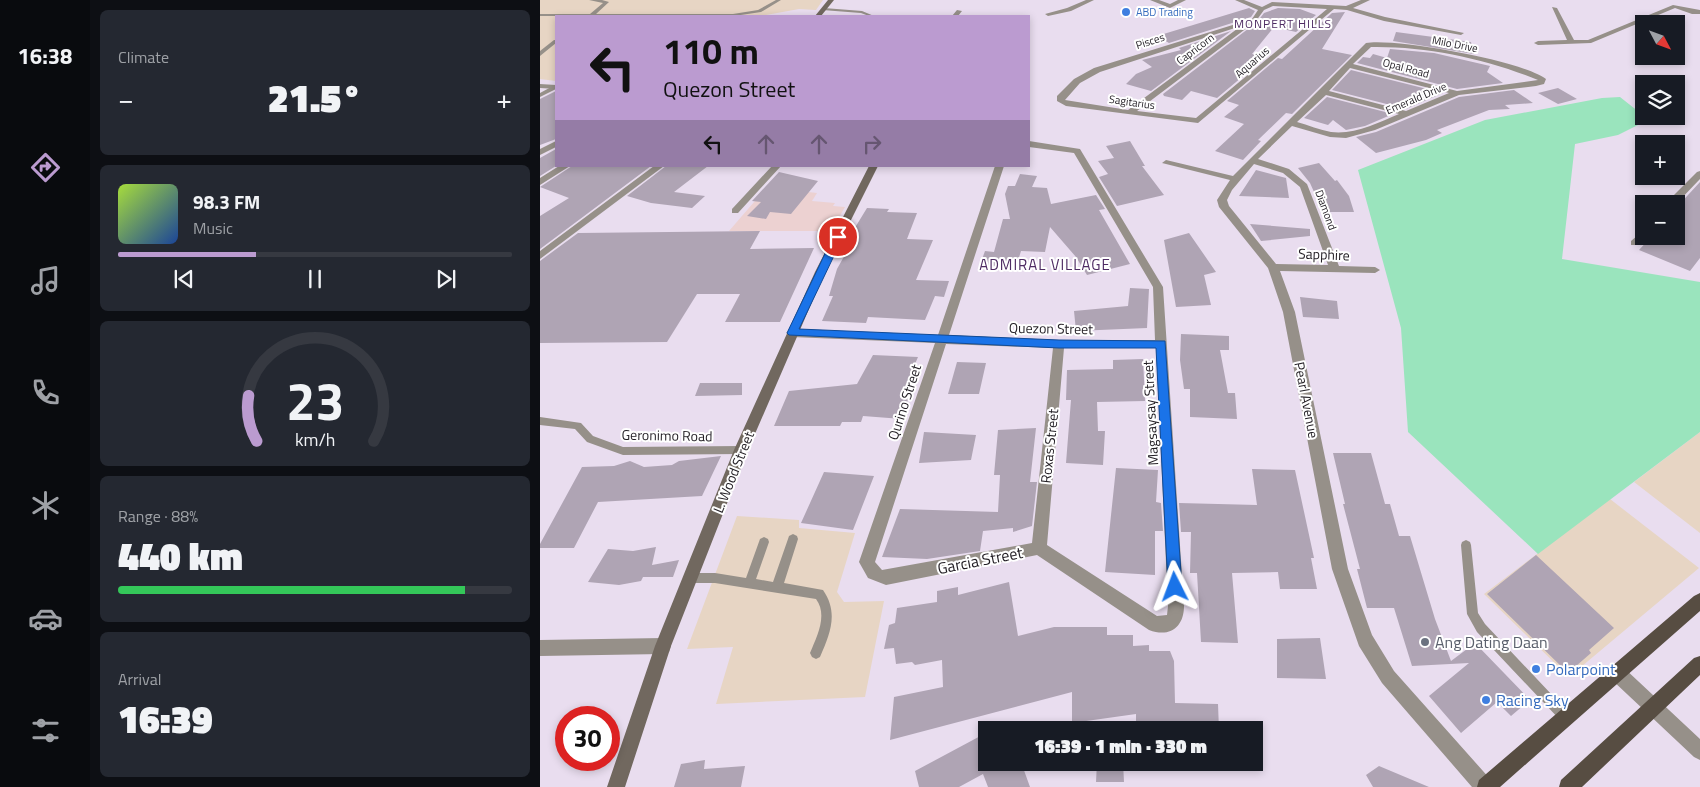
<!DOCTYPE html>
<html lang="en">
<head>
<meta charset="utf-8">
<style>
  body { margin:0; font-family:"Titillium Web",sans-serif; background:#242831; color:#f1f3f6; height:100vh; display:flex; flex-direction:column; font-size:19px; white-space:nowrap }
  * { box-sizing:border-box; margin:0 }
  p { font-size:16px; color:#9ea1a6 }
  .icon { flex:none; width:28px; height:28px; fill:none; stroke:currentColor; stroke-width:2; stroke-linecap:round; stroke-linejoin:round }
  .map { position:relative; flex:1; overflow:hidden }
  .side { display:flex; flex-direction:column; gap:10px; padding:10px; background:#0d0f14; width:450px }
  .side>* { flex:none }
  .banner { position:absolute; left:15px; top:15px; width:475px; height:152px; border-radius:0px; box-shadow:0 2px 8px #0003; background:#bb9bd0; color:#111; overflow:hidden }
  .needle { width:32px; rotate:131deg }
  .fabs { position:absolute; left:1095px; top:15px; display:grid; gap:10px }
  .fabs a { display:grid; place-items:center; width:50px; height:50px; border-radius:0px; background:#171b24; box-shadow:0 2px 8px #0003; font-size:25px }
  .speed { position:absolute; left:15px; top:706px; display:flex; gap:10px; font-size:25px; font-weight:700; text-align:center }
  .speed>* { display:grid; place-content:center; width:65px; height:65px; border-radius:50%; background:#171b24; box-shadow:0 2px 8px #0003; line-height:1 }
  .speed .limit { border:8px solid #d22; background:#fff; color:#111 }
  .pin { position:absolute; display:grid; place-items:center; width:42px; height:42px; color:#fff; margin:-21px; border:2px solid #fff; border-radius:50%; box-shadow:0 1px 5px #0007 }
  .me { position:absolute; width:55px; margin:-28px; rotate:357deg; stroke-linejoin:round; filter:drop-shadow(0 0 4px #0008) }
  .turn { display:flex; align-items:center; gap:18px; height:105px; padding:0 25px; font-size:22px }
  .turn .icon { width:65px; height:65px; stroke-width:2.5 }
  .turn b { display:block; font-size:35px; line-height:42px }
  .lanes { display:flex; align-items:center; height:48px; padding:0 25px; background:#0003; justify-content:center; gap:25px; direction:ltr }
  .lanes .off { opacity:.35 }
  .big { font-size:38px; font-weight:800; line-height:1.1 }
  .side .tile { flex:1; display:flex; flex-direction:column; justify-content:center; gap:8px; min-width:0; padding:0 18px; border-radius:8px; background:#242831 }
  .side .dial { align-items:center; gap:0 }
  .dial svg { height:130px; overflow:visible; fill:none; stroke:#363941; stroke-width:7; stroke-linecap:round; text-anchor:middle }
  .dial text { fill:#f1f3f6; stroke:none }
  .song { display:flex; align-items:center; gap:15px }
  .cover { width:60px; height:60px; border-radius:8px; background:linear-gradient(135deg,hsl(80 70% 55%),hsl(220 70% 35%)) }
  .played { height:5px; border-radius:2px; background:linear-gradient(90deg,#bb9bd0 35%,#363941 35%) }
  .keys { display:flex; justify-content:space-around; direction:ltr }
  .heat { display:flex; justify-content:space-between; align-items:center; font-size:28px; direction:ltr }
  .charge { height:8px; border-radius:4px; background:linear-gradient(90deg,#34c759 88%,#363941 0) }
  .trip { position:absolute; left:438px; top:721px; width:285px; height:50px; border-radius:0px; background:#171b24; box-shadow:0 2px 8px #0003; font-weight:800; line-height:50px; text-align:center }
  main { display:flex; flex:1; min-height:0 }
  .tabs { display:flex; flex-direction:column; width:90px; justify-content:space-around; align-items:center; background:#090b0e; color:#9ea1a6 }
  .tabs .icon { width:35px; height:35px }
  .tabs .active { color:#bb9bd0 }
  .tabs b { font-size:22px; color:#f1f3f6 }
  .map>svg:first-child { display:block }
  .industrial { fill:#e7d5c4 }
  .education { fill:#ecd1d1 }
  .green { fill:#9ae4bd }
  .building { fill:#afa4b4 }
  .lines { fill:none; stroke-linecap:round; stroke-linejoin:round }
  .lane { fill:#969089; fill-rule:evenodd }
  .street { fill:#969089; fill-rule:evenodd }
  .secondary { fill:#71685f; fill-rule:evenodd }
  .primary { fill:#574d42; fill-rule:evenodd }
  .route { fill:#1a73e8; stroke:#114b97 }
  .shop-dot { fill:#3f7fe0; stroke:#fff; stroke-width:2 }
  .worship-dot { fill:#6b7280; stroke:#fff; stroke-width:2 }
  .labels { text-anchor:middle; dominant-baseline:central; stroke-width:4; stroke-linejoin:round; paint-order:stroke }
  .far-shop-label { font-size:11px; fill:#366cbe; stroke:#fff; text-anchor:start }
  .far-street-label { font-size:11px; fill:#211d23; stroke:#fff }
  .far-neighbourhood-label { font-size:12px; letter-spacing:1px; fill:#4e2b63; stroke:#fff }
  .street-label { font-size:14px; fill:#211d23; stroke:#fff }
  .neighbourhood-label { font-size:15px; letter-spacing:1px; fill:#4e2b63; stroke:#fff }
  .near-street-label { font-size:16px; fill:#211d23; stroke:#fff }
  .near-worship-label { font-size:16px; fill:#5b616d; stroke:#fff; text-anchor:start }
  .near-shop-label { font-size:16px; fill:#366cbe; stroke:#fff; text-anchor:start }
</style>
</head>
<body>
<main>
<nav class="tabs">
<b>16:38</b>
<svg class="icon active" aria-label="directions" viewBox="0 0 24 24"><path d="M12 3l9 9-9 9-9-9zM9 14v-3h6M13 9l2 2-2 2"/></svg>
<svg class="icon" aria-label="music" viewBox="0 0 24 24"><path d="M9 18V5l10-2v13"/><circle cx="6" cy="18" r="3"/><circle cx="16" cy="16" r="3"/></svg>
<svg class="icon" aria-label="phone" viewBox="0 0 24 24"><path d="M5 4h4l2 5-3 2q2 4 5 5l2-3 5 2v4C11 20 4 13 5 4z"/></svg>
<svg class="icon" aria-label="climate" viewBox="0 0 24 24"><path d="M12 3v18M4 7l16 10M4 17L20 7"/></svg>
<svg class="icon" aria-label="car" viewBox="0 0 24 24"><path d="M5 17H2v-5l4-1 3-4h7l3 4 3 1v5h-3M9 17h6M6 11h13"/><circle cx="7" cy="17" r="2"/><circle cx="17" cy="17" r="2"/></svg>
<svg class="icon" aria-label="filters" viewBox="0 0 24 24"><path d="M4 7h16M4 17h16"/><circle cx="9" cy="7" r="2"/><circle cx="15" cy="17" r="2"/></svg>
</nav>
<section class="side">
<div class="tile"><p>Climate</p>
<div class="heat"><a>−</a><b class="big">21.5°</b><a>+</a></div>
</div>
<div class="tile">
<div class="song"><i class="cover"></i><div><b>98.3 FM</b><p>Music</p></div></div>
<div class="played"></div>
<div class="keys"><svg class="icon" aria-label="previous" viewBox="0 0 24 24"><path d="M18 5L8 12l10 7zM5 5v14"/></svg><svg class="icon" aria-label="pause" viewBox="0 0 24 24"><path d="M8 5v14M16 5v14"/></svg><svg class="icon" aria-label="next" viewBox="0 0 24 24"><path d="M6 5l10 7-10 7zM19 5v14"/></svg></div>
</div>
<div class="tile dial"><svg viewBox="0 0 100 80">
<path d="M14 69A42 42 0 1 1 86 69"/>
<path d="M14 69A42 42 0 0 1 9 41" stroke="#bb9bd0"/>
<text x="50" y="56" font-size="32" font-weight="700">23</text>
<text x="50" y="72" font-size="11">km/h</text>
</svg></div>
<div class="tile"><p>Range · 88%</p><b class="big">440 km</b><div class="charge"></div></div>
<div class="tile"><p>Arrival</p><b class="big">16:39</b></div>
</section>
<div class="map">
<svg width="1160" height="787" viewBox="0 0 1160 787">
  <rect width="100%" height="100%" fill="#e9ddef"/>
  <path class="industrial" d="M0 0H283L276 10 259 9 221 16H16V81L0 79Z
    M1160 432V533L1094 482Z
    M1070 499 1159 568 1029 677 944 594Z
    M197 516 259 520V528L315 533 297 592 304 602 344 601 325 697 176 704 193 647 147 649Z"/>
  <path class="education" d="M227 187 277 193 272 201 295 203 293 206 305 207 291 231H189Z"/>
  <path class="green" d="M1080 97 1104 116 1110 119 1078 135 1035 144 1022 259 1160 282V432L998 554 868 432 861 328 818 170 945 120 1062 98Z"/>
  <path class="building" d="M709 8 715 11 711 17 629 43 617 36Z
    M738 8 760 9 776 15 756 32 734 27 712 54 727 56 677 98 651 91 642 100 624 96 623 94 717 22 724 13Z
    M805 12 782 49 812 55 752 114 746 113 718 140 721 141 703 160 675 151 704 124 684 117 699 105 687 101 738 58 742 59 792 13Z
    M691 31 611 91 586 84 596 74 612 67 602 60 641 50 639 48Z
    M856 32 931 42 934 54 853 41Z
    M850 49 894 53 950 66 947 72 963 83 917 89 817 63 823 57 830 58 833 54 847 58Z
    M811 70 903 93 866 109 792 90Z
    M1018 88 1037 99 1018 104 998 93Z
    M974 90 993 103 965 105 970 109 949 110 897 130 902 133 886 140 836 153 816 137 836 132 919 97Z
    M16 91V139L0 145V99Z
    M787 97 853 114 825 126 806 130 793 120 788 125 764 118Z
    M590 141 605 166H602L624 195 577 206 559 177 568 174 558 161 574 158 566 146Z
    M16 149V166L0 176V158Z
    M779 163 795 181 797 180 809 196 814 212H783L770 183 758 168Z
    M32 166H111L0 249V216L29 198 0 187Z
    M126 166H168L134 192 165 196 152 208 111 203 87 196Z
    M716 170 746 178 749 198 699 196Z
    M239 172 278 181 251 214 230 212 226 219 207 216 221 202 212 201Z
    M480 174 497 176 492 187 507 188 511 204 556 195 565 209 559 210 590 264 547 275 536 257 510 227 505 252 481 251 476 267 440 265 445 251 454 252 463 219H470L465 194 468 186H475Z
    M1160 182V258L1150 271 1099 250 1112 236H1136V208Z
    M327 208 349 209 347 212 377 213 367 239 393 240 376 280 409 281 404 297 395 296 385 320 328 317 326 323 282 321 293 296H289L297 269 311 244H305Z
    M710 224 770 229V236L721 241Z
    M220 231 210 249 274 248 240 322H185L200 294H157L127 342 0 343V261L38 233Z
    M649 233 676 272 664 275 671 305 636 307 624 240Z
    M590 288 609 289 607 328 536 331 534 311 588 306Z
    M760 297 797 301 799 319 763 317Z
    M641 334 689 336V350H680L688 393H695L697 419 650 417V389H644L640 360Z
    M333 355 378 357 363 392 370 393 362 419 323 416 321 422H302L300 426H234L249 391 317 384Z
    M603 359 605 401 557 402 558 431H565L563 465 526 463 531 400H526L527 370 573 369V360Z
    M417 362 446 363 439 394H408Z
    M160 383H202V395L155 396Z
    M496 428 490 482H497L492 526 473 532V528L443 531 440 551 387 559 342 557 360 509 458 512 460 475H454L458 430Z
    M384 432 436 435 431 460 379 463Z
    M793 453H831L845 504H850L859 536H870L895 619 911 661 935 643 990 700 971 716 957 702 921 733 889 696 929 663 872 666 854 608H827L817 569H820L803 504H805Z
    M181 456 162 496 58 502 34 548H0V544L42 467 74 466 90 461 104 467 132 465 139 461Z
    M576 468 618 470 616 502 621 503 623 531H615V575L565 572Z
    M712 469 755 470 774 558H771L777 589H740L738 572 692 573 698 643 661 642 657 573H650L651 532H641L639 503 717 505Z
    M284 472 334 476 313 530 261 523Z
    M116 547 112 565 139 560 133 577H103L101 581 79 585 48 582 68 549 93 551Z
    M996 555 1074 628 1049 650 1051 653 1028 673 947 594Z
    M469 582 478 636 514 627H567V635H593V646L609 645V651H630L634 661 635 703 678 704 679 730H596V714L532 723V692L350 740 354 697 403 687 402 660 375 665 372 662 356 664 354 648 344 649 349 625 355 623 357 608 397 602V591L418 587V595Z
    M780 638 786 679 737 678V639Z
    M446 733V762H481L490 787H448L443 774 419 787H379L375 771Z
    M165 760 164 769 205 766 201 787H134L141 764Z
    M557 762H583L584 782H556Z
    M839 766 889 787H833L826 775Z"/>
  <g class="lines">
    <path class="lane" d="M49 0H62L69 2 56 14H193L218 10 236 0H241L221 12 194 16H0V14H50L63 3Z
      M284 8 322 11 334 16H329L321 13 282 10V9Z
      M14 40H16V43L0 56V51Z
      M13 86H16V89L0 97V93Z
      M0 417 41 423 53 436 83 447 201 446 204 447 206 450 204 453 201 454 83 455 47 442 35 429 0 425Z
      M253 534 257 536 258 539 244 583 283 590C299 613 290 634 280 657L276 659 272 657 270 653C277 636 288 615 276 599L175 583H150L146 582 145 578 146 574 150 573H175L206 578 220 539 224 537 228 539 229 542 216 579 233 582 248 539 249 536Z
      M926 540 930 542 931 545 938 613 945 624 1029 713 1031 717 1029 721 1025 723 1021 721 937 632 927 614 921 545 922 542Z"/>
    <path class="street" d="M546 0H554L531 11 508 16 505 14 527 8Z
      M610 0H619L630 4 638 0H646L630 8Z
      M695 0H704L722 7 732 2 806 6 821 0H830L813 8 845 17 924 33 921 35 844 21 807 10 794 9 658 123 526 106 517 101V96L534 79 554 68 712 19 718 10ZM733 6 787 9 656 118 597 111 716 21 724 10ZM701 26 588 110 525 100 540 83 560 72Z
      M1133 5 1160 10V14H1152L1135 8 1051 43 998 45 994 43 998 41 1027 40 1012 7 1017 8 1034 40H1048Z
      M417 10 422 11 418 16H412Z
      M826 43C856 38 983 61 1006 79L1004 84 996 86 919 95 835 130 806 138 790 137 752 126 718 159 749 169 767 184 799 266 835 267 840 270 835 273 740 271 755 312 808 569 832 635 854 671 951 780 953 787H932L842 683 819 646 792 569 743 312 728 268 679 207 677 200 690 180 622 163 626 160 693 176ZM831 47C886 46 947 59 998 80L917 91 813 64ZM810 68 909 93 866 111 789 91ZM786 95 859 114C838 123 814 135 791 132 780 130 768 125 757 122ZM714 164 743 173 760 187 788 265 736 264 689 206 687 200 692 190Z
      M0 84 16 85V89L0 88Z
      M16 141V147L0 155V149Z
      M489 141 540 149 623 287 644 606C644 627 630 638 609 630L497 555 346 585 328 578 319 562 395 343 252 337 246 333 252 329 398 335 455 166H464L409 335 519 340H615L613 287 534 153 489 147ZM406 344 513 348 492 543 342 570 335 562ZM524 348H616L628 606 627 615 617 616 507 545Z
      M19 166H30L0 185V178Z
      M114 166H124L0 259V251Z
      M232 166H241L198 213H192V209Z
      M1160 171V179L1136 204H1125L1157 172Z
      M1104 230V236H1107L1099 245H1091V241Z
      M123 638 129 640 131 646 129 652 123 654 0 656V640Z
      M1077 665 1083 667 1160 739V760L1154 757 1071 679 1069 673 1071 667Z"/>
    <path class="secondary" d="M288 0H294L281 16H275Z
      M329 166H338L285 272 208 450 131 646 85 787H67L115 646 194 450 275 272Z"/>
    <path class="primary" d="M1160 593V611L960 787H937L939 780 1154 596Z
      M1160 656V675L1042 787H1019L1021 780 1154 658Z"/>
  </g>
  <path class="route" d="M298 234 303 237 259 329 519 340 625 341 642 587 640 592 635 594 630 592 628 587 616 348H519L249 335 247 333 293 237Z"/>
  <g class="shop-dot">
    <circle cx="586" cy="12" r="5"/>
    <circle cx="996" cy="669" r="5"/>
    <circle cx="946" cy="700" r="5"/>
  </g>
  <circle class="worship-dot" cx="885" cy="642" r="5"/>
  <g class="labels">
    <g class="far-shop-label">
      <text x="596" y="12">ABD Trading</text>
    </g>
    <g class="far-street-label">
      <text transform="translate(610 41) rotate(-18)">Pisces</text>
      <text transform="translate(915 44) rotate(11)">Milo Drive</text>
      <text transform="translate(655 49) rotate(-37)">Capricorn</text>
      <text transform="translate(712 62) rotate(-41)">Aquarius</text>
      <text transform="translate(866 68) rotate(15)">Opal Road</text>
      <text transform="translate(876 98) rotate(-23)">Emerald Drive</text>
      <text transform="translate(592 102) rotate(8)">Sagitarius</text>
      <text transform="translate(786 210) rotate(70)">Diamond</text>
    </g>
    <g class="far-neighbourhood-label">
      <text x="743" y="23">MONPERT HILLS</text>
    </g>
    <g class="street-label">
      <text transform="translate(784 254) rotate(2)">Sapphire</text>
      <text transform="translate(511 328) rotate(1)">Quezon Street</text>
      <text transform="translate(767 400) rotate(79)">Pearl Avenue</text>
      <text transform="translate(364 402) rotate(-72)">Qurino Street</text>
      <text transform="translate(610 413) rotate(-93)">Magsaysay Street</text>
      <text transform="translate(127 435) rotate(1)">Geronimo Road</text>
      <text transform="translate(509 446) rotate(-84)">Roxas Street</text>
      <text transform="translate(193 472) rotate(-68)">L. Wood Street</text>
    </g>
    <g class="neighbourhood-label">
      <text x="505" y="264">ADMIRAL VILLAGE</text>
    </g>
    <g class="near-street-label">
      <text transform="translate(440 560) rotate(-11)">Garcia Street</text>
    </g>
    <g class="near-worship-label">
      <text x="895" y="642">Ang Dating Daan</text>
    </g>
    <g class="near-shop-label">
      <text x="1006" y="669">Polarpoint</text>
      <text x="956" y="700">Racing Sky</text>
    </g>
  </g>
</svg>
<div class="fabs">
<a><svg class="needle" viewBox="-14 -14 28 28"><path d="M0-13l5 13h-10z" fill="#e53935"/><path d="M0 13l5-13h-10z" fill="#9ea1a6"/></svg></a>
<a><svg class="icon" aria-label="layers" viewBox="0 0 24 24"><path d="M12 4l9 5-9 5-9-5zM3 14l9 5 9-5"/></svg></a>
<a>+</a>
<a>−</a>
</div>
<div class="speed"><div class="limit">30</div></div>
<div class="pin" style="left:298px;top:237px;background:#d93025"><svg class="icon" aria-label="arrive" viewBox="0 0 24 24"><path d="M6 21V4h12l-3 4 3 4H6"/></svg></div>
<svg class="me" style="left:635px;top:587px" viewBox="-20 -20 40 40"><path d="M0-17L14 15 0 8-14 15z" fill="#1a73e8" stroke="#fff" stroke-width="4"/></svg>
<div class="trip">16:39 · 1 min · 330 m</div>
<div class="banner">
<div class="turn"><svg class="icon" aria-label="left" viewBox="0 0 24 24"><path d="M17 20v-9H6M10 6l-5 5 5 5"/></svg><div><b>110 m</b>Quezon Street</div></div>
<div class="lanes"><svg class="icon" aria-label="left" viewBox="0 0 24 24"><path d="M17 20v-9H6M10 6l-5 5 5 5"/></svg><svg class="icon off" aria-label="ahead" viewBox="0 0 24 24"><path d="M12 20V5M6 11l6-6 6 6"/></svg><svg class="icon off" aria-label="ahead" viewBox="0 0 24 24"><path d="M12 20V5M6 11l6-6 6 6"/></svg><svg class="icon off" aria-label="right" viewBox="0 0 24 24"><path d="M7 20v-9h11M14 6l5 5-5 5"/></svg></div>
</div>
</div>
</main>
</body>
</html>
